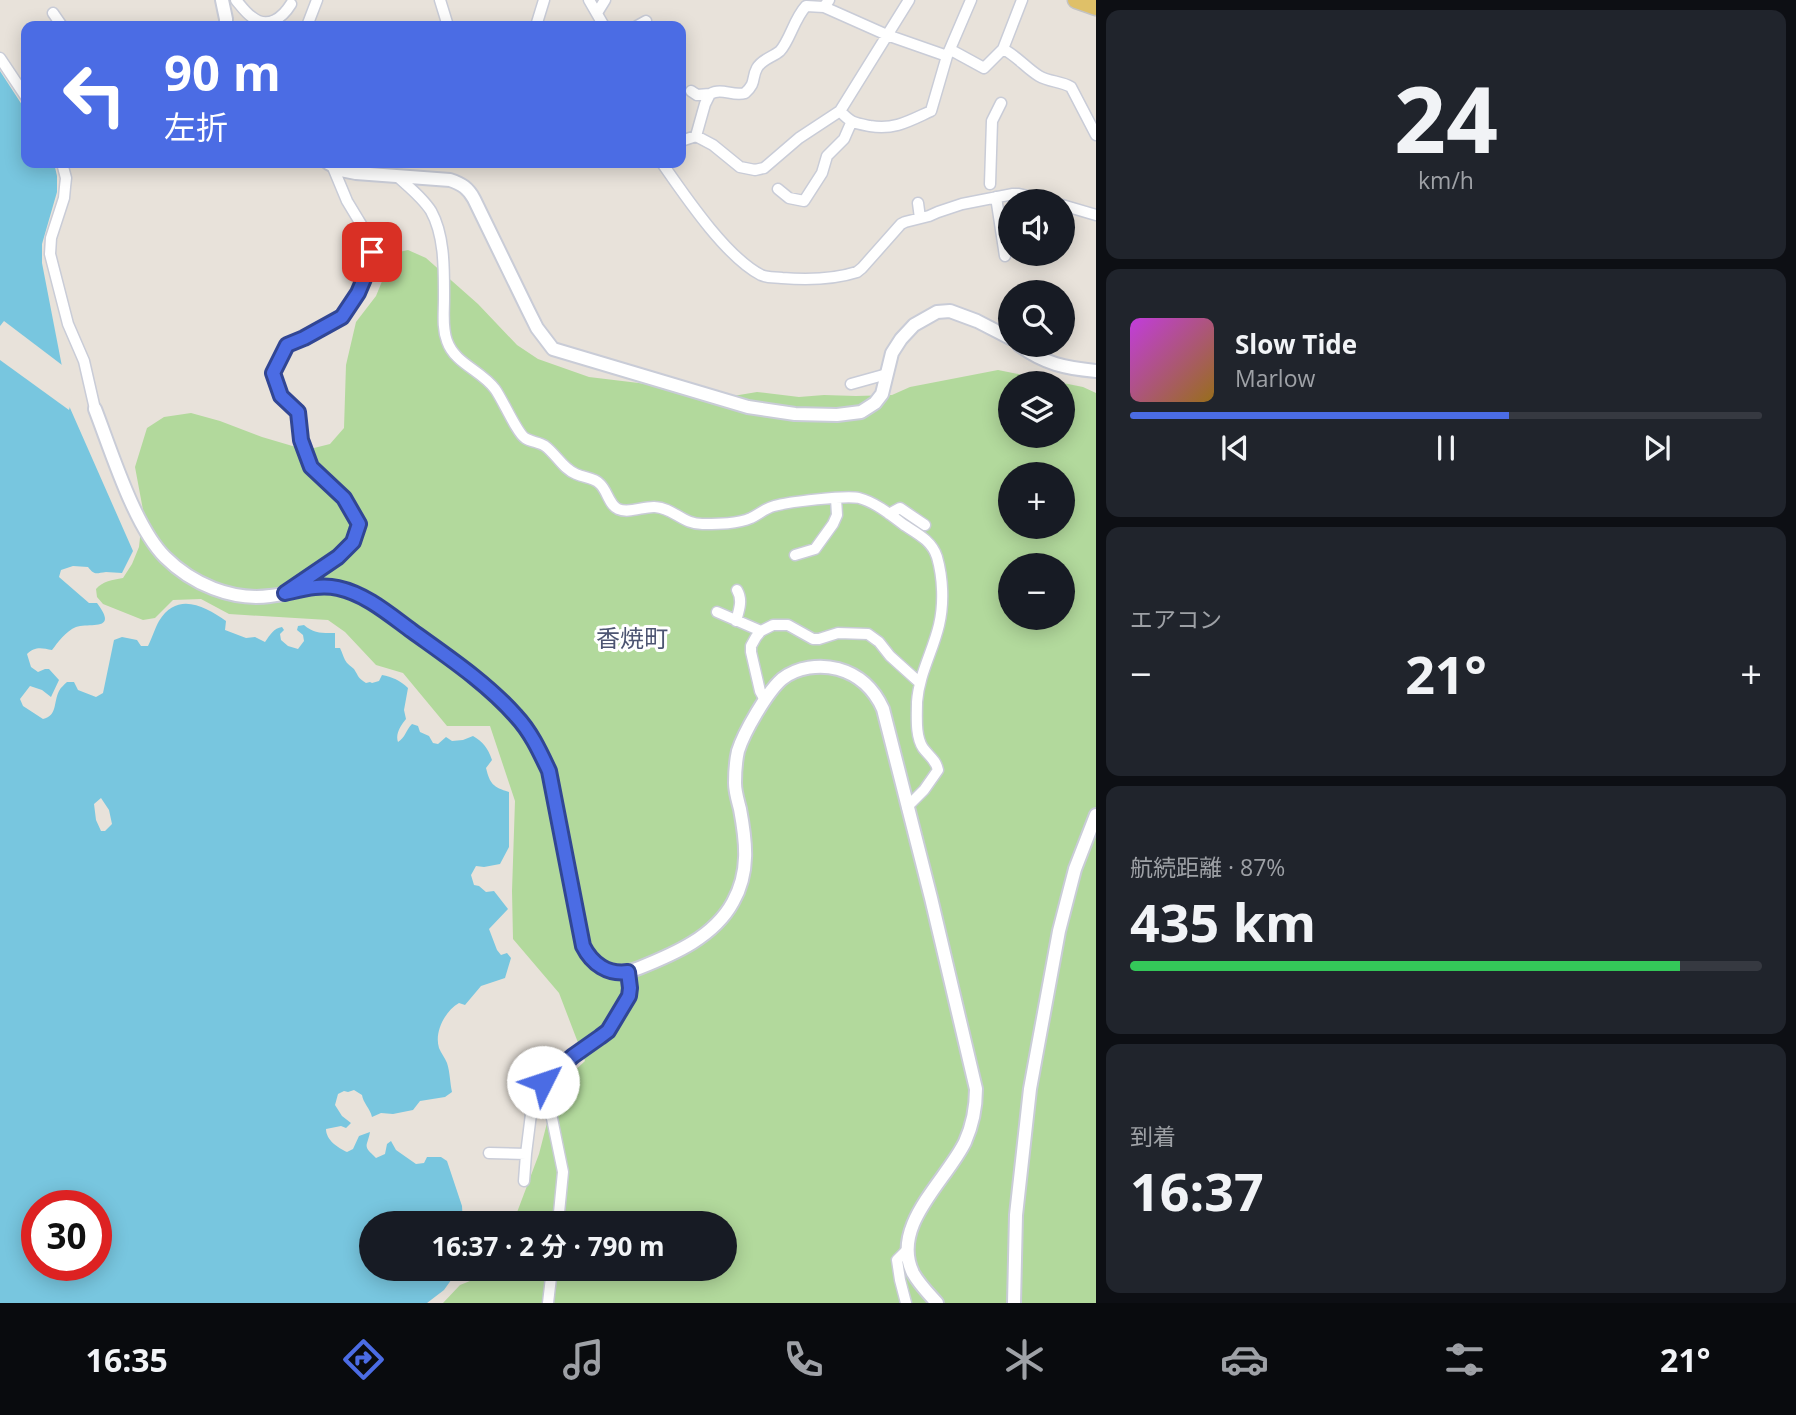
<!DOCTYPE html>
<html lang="ja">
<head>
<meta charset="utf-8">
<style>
  body { margin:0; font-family:"Open Sans","Noto Sans JP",sans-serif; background:#20242c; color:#f1f3f6; height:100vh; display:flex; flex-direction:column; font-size:26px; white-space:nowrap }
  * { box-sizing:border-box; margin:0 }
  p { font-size:23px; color:#9ea1a6 }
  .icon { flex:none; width:38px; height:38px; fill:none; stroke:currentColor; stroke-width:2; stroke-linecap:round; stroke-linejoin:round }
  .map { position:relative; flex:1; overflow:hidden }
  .sheet { display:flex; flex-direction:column; gap:10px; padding:10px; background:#0d0f14; width:700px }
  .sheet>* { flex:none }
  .guide { position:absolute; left:21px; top:21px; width:665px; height:147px; border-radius:14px; box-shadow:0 4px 18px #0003; background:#4b6ce4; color:#fff; overflow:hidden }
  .tools { position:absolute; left:998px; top:189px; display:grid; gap:14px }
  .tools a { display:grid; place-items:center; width:77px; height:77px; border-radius:50%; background:#171b24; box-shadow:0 4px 18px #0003; font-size:35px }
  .speed { position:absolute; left:21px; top:1190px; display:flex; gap:14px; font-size:35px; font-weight:700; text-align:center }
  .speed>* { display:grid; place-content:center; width:91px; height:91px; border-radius:50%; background:#171b24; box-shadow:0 4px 18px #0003; line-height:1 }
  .speed .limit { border:10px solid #d22; background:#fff; color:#111 }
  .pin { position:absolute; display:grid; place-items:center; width:60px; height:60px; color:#fff; margin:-30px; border-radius:14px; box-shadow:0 4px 10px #0006 }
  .me { position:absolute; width:77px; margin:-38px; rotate:49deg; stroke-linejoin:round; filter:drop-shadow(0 0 5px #0008) }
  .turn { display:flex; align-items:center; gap:24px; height:147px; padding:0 28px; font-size:32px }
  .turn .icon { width:91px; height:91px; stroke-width:2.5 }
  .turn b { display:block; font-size:49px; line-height:60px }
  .big { font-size:52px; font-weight:700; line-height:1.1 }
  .sheet .widget { flex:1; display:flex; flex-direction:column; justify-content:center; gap:10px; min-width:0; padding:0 24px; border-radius:14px; background:#20242c }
  .sheet .dial { align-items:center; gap:0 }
  .dial b { font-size:91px; line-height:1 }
  .song { display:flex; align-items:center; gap:21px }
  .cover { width:84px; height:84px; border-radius:10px; background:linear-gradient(135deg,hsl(290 70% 55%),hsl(40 70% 35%)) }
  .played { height:7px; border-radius:4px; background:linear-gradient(90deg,#4b6ce4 60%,#363941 60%) }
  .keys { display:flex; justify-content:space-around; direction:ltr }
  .heat { display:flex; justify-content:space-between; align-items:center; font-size:38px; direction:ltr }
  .charge { height:10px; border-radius:5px; background:linear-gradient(90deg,#34c759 87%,#363941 0) }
  .trip { position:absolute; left:359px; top:1211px; width:378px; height:70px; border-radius:35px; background:#171b24; box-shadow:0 4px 18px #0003; font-weight:700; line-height:70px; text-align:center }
  .dock { display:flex; height:112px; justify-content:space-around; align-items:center; background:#090b0e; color:#9ea1a6 }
  .dock .icon { width:49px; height:49px }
  .dock .active { color:#4b6ce4 }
  .dock b { font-size:32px; color:#f1f3f6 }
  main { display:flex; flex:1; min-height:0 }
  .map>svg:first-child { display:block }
  .green { fill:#b2d99c; fill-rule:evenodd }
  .water { fill:#78c6df; fill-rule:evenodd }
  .pier { fill:#e8e2da }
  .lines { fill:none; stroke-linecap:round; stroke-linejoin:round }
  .minor-casing { stroke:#c9ccd7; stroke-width:13 }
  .tertiary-casing { stroke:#c9ccd7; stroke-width:16 }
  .primary-casing { stroke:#c3c3c3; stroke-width:19 }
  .minor { stroke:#fff; stroke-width:10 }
  .tertiary { stroke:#fff; stroke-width:12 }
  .primary { stroke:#dfc068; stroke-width:16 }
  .route-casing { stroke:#314694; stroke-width:18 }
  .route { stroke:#4b6ce4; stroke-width:12 }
  .labels { text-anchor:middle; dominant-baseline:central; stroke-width:6; stroke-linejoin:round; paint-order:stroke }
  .quarter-label { font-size:24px; fill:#4d5572; stroke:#fff }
</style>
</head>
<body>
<main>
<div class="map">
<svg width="1096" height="1303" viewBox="0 0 1096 1303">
  <rect width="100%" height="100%" fill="#e8e2da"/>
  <path class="green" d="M408 250 426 258 478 304 517 345 538 359 589 377 647 384 694 396 727 397 757 392 799 397 824 395 856 396 892 395 910 387 998 370 1083 387 1096 393V1303H443L460 1285 480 1277 489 1269H724V1223H513L539 1154 556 1088 585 1061 559 993 513 939 512 891 515 801 490 726H447L403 673 376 665 345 632 328 620 229 614 201 599 173 600 155 618 143 620 103 604 97 597 96 589C103 581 112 580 123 578L132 564 139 547 143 510 135 467 147 428 164 417 191 413 220 421 262 437 306 450 330 444 344 428 346 365 356 322 376 296 392 257 399 252ZM1010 383H1062V436H1010ZM1010 474H1062V527H1010ZM1010 565H1062V618H1010Z"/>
  <path class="water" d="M0 71 26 111V163H54L57 176V192L42 244V263L70 408 133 551 122 573C117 573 111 572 106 572 96 573 95 576 88 567L73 566 61 570 59 577 89 603H97C119 632 90 622 76 627 66 631 58 642 52 650 42 648 35 646 27 654L31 667 38 672 45 669H49L59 680 51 697 42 690 30 686 20 699 23 706 43 719C58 715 53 703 59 691 61 687 64 685 67 682H74L78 690 96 697 103 693 114 640 122 637 137 640 141 646H148C152 638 155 628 159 621 177 591 205 606 226 621L225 630 246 638 255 637 265 642C270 635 274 628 282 627L284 630 280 634 281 640 288 646 298 649 304 641 303 635 297 630 298 626 304 625C314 634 323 633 335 633V648H340C342 652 343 656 345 660 347 664 351 666 354 669 359 677 358 678 366 683L370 682 372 683 379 681 382 675C392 677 400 680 408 688L404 710 406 719C401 725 395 734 398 742 405 738 406 730 412 724L418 726 420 732 429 736 433 743 438 744 446 737 452 741 463 740 473 736C483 742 488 748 492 760L486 768C490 784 493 787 509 792V847L500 864 484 867 476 866 471 875 474 885 479 886 486 892 494 891 508 909 489 929 497 950 501 955 507 953 511 958 505 978 481 986 465 1005 459 1003C445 1011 434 1032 439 1048 441 1053 445 1058 447 1063 450 1072 450 1083 452 1092L445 1097 420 1101 413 1110 393 1114 381 1113 372 1117C370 1108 363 1103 362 1095L354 1090 348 1092 344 1091 338 1094 335 1105 342 1116 351 1123 346 1128 341 1126 326 1129C326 1140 338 1148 347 1152L353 1149 359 1136 370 1132C367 1148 362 1145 376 1158L385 1154 387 1144 391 1141 396 1150 416 1164 424 1163 427 1157H441L447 1161 462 1206 463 1223H371V1269H459L444 1290 427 1303H0ZM101 798 109 810 112 824 105 831H101L96 820 94 804ZM37 1206H96V1265H37Z"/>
  <path class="pier" d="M4 321 66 368 72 400 69 410 0 360V326Z"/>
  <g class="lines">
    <g class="minor-casing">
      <path id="minor" d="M236 0C241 6 246 13 252 17 268 30 283 17 291 4
        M440 0 448 26
        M589 0 604 26
        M829 0 824 7 887 35 947 56
        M1022 0 1003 49C1017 56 1026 68 1039 76 1049 82 1061 81 1071 87L1096 135
        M53 13 62 26
        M597 13 605 0
        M307 26 317 0
        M536 26 544 0
        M637 26 646 21
        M951 50 984 68 1003 49
        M0 58 26 97
        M691 91 697 95 710 94
        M840 111C851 123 854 123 870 126 895 130 909 121 931 111L947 56 971 0
        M696 136 705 104 710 94C722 87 733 97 745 93 757 82 751 79 757 68 762 59 773 57 780 51 790 40 794 19 806 6L824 7
        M681 141 696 136 713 145 740 167 755 170 764 168 799 138 840 111 909 0
        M62 163 66 178 65 187 64 198 51 238 50 254 68 324 84 361 95 409
        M662 163C685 196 726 257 761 275 768 278 775 277 782 278 807 280 832 280 857 272L862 268 901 224 905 222 929 216 938 212 962 204 1013 194H1019L1049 201
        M398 177C409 187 423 198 431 211 445 236 444 271 444 299 444 313 442 328 447 341 455 364 481 370 495 389 503 400 517 433 525 438 531 442 539 442 545 446 556 454 563 469 576 474 584 478 594 477 600 484 607 490 609 505 618 509 629 514 644 506 655 507 674 508 683 525 704 524 719 524 737 524 751 518 759 514 766 508 774 506 788 502 846 495 859 498 875 502 891 515 904 525 918 534 932 541 937 557 943 578 944 604 939 625 933 651 919 674 917 702 917 716 915 736 923 748 929 756 936 760 938 770L924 790 907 807
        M990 184 992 121 1001 103
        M778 189 789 198 804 201 822 173 827 156 844 139 851 123
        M996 197 1005 256
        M918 203 920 218
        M1062 205 1096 215
        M851 384 887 374
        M889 514 900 508 925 525
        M795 555 815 549 833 524 837 515 836 498
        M288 591 338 557 353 542 359 524 344 498 311 467 301 440 298 412 281 396 273 373 287 346 304 338 342 317 357 293 369 267 372 252 370 239 347 201 332 165
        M717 612 761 631
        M736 621C739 610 743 600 737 590
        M765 700 760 691 751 652V646L756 637 761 631 773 625H788L813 639H819L838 633 868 634 879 642 890 656 920 683
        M489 1153 526 1154
        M524 1181 526 1154 533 1098 536 1090 543 1082
        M558 1223 563 1172 547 1094 543 1082 573 1056 600 1037 608 1031 629 996 630 988 628 972
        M548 1303 552 1269
        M906 1303 900 1280 897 1260 908 1249"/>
    </g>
    <g class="tertiary-casing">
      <path id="tertiary" d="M222 0 226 19V26
        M328 163 341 170 356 173 450 180C462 184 468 188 474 199L528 310 537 328 553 349 748 407 795 414 837 415 861 412 875 403 882 394 892 353 901 339 914 325 937 312 950 311 977 321 1010 338
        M1019 345C1045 364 1065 368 1096 371
        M95 409C111 450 134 526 165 557 192 584 232 601 270 596 293 594 314 583 338 588 367 593 392 616 415 633 450 658 488 684 517 717 531 733 540 752 549 771L583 946C595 969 614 978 639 968 674 954 714 937 733 902 750 872 746 841 740 809 738 801 735 792 735 783 735 774 736 760 738 751 744 732 767 692 782 679 797 667 820 664 838 669 860 675 874 689 883 709L931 898 976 1089C976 1108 973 1124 965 1142 946 1181 890 1226 913 1273 919 1284 929 1294 937 1303
        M1014 1303 1016 1215 1030 1089 1059 931 1075 869 1096 815"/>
    </g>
    <g class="primary-casing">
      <path id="primary" d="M1076 0 1096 7"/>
    </g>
    <use href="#minor" class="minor"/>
    <use href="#tertiary" class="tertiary"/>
    <use href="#primary" class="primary"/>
  </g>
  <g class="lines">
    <g class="route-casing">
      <path id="route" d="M372 252 369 267 358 293 342 317 304 338 287 345 273 373 281 396 298 412 301 440 311 467 344 498 359 524 353 542 338 557 285 593C303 589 320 584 338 588 366 594 390 615 412 631 448 657 487 683 516 716 531 732 540 752 549 771L583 946C592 964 608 975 628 972L630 988 629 996 608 1031 600 1037 573 1056 543 1082"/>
    </g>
    <use href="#route" class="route"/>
  </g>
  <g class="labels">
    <g class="quarter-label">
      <text x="632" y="637">香焼町</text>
    </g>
  </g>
</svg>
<div class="tools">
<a><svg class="icon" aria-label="sound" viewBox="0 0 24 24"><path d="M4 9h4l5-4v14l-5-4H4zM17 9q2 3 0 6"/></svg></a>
<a><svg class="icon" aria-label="search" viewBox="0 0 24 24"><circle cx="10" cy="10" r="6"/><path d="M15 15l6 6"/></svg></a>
<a><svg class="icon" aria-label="layers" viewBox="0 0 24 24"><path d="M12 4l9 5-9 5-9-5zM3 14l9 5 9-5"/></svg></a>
<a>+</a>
<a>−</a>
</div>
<div class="speed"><div class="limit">30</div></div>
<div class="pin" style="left:372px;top:252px;background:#d93025"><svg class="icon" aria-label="arrive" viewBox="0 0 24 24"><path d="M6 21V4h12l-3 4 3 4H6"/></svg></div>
<svg class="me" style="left:543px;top:1082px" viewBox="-20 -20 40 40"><circle r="19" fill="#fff"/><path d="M0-13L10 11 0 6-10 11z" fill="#4b6ce4"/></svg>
<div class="trip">16:37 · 2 分 · 790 m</div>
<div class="guide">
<div class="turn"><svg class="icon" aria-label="left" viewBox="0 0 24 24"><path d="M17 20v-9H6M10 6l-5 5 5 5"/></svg><div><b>90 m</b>左折</div></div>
</div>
</div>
<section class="sheet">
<div class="widget dial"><b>24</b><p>km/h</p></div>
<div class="widget">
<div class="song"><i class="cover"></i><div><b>Slow Tide</b><p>Marlow</p></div></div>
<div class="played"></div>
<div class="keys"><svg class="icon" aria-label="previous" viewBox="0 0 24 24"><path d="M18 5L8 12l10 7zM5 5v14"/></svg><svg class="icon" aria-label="pause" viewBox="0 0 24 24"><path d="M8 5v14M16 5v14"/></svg><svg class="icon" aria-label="next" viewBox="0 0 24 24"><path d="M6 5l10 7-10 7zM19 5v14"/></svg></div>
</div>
<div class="widget"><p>エアコン</p>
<div class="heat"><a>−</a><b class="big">21°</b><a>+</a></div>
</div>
<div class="widget"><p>航続距離 · 87%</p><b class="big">435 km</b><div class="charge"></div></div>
<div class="widget"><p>到着</p><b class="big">16:37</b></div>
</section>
</main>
<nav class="dock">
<b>16:35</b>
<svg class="icon active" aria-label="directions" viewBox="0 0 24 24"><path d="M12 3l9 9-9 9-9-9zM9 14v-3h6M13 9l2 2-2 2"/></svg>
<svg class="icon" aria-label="music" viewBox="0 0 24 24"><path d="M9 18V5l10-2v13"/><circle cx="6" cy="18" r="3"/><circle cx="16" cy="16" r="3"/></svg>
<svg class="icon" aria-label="phone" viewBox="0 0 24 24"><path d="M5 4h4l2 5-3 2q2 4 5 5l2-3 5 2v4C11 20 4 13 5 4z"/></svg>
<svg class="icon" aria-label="climate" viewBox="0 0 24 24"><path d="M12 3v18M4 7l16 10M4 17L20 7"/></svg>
<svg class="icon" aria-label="car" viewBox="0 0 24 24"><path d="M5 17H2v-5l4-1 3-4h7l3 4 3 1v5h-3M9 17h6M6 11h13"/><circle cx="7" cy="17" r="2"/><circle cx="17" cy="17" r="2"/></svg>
<svg class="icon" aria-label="filters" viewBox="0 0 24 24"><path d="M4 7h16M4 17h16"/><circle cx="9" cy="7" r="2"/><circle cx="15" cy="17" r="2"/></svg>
<b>21°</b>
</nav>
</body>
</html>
